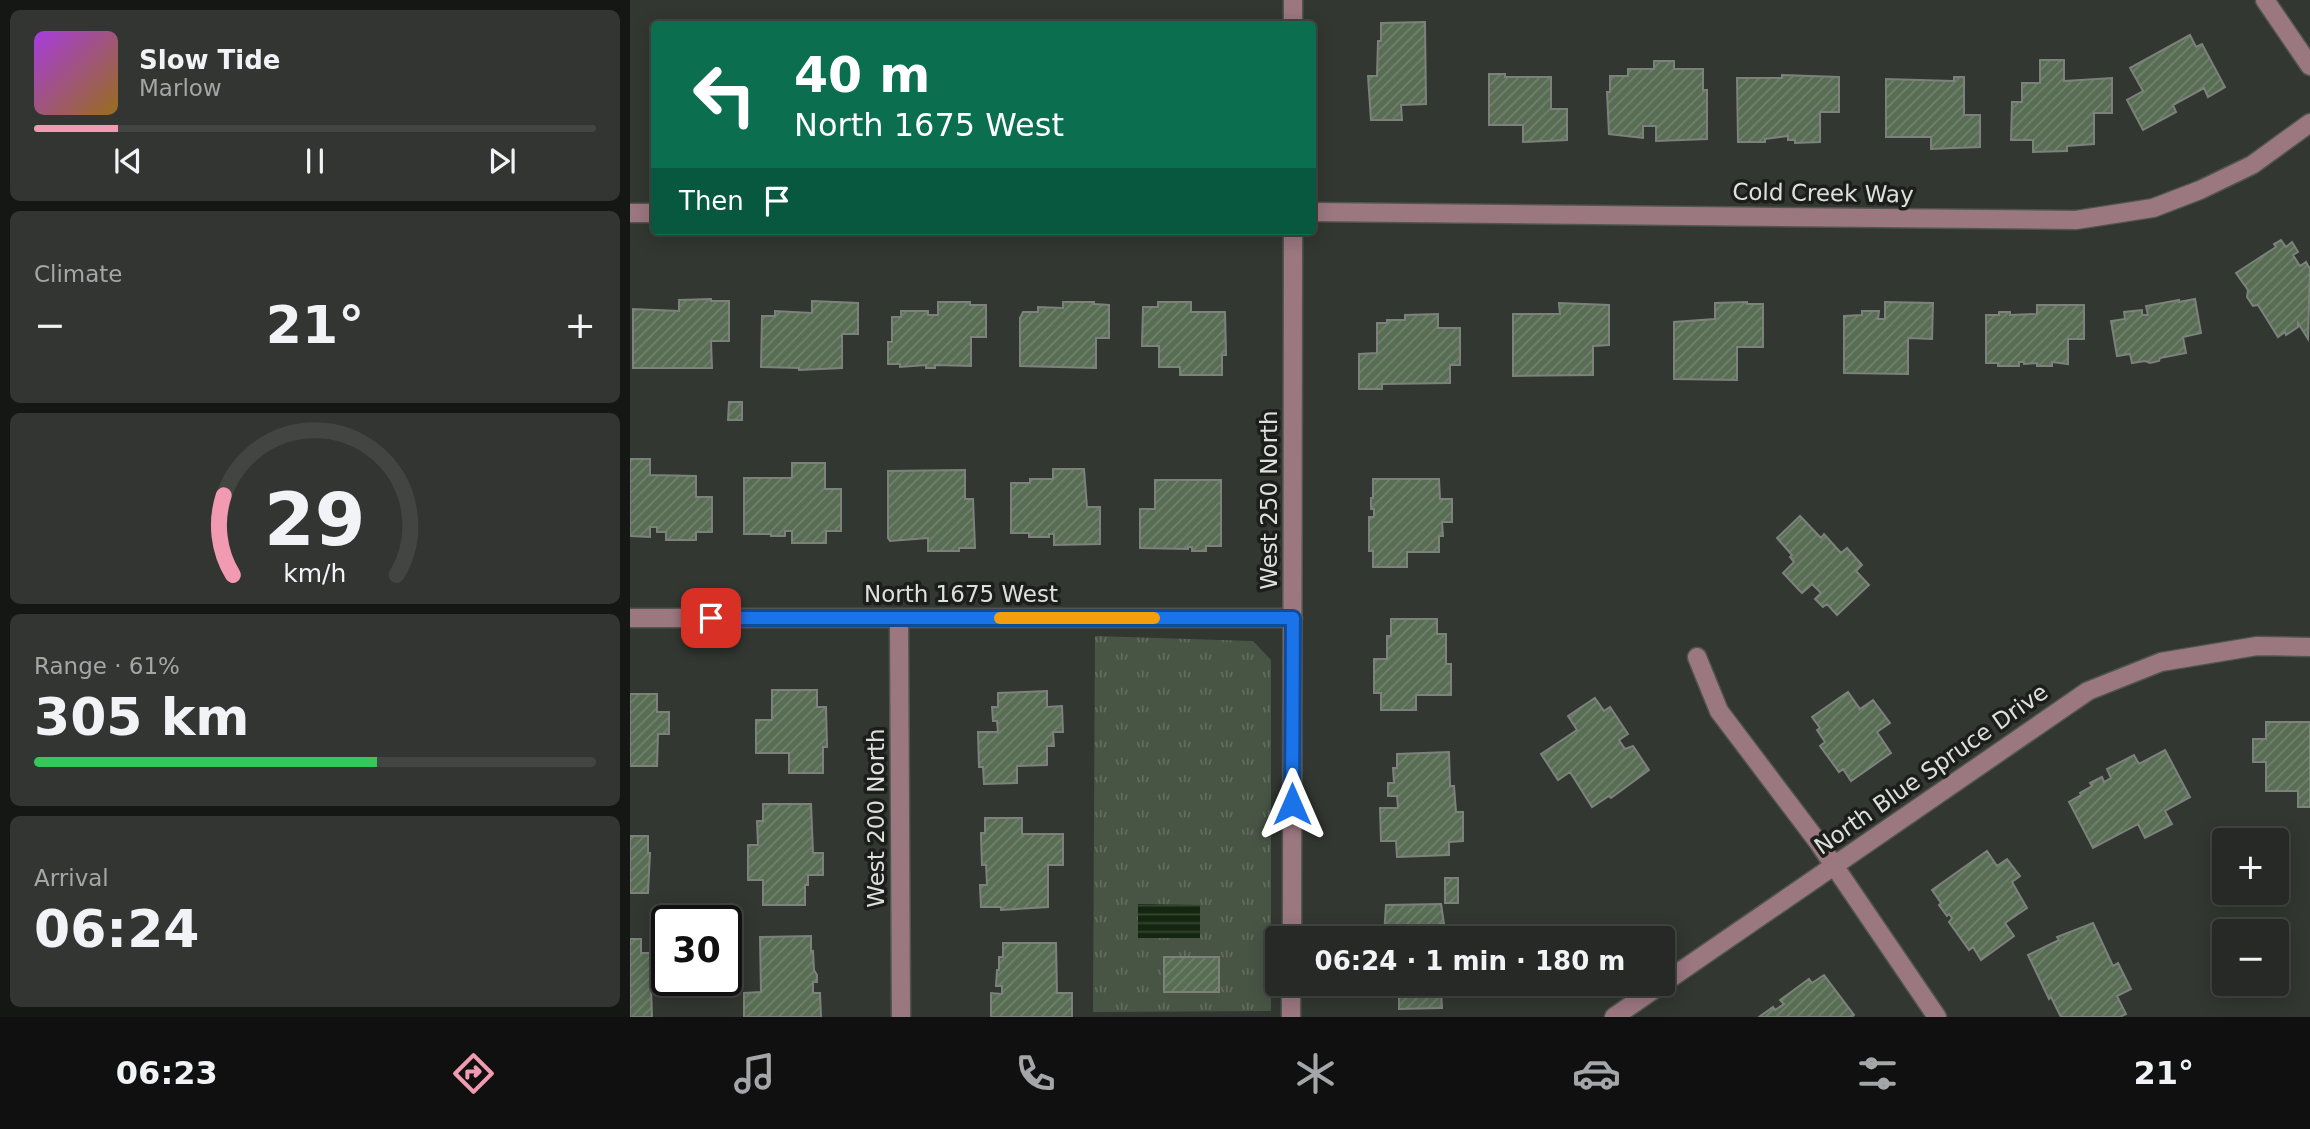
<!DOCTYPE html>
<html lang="en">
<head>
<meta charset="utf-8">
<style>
  body { margin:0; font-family:"DejaVu Sans",sans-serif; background:#323532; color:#f1f3f6; height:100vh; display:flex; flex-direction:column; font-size:26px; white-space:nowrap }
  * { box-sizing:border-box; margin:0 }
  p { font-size:23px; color:#a4a6a7 }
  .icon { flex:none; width:38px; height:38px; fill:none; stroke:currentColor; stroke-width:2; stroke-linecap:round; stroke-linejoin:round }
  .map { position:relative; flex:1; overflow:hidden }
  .details { display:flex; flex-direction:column; gap:10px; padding:10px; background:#151714; width:630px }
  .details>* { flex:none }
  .top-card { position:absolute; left:21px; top:21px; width:665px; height:214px; border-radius:7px; box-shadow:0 4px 18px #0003,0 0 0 2px #424542; background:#0b6e4f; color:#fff; overflow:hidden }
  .buttons { position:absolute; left:1582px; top:828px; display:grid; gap:14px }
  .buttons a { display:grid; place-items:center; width:77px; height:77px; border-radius:7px; background:#262925; box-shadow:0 4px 18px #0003,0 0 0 2px #424542; font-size:35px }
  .speed { position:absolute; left:21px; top:905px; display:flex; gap:14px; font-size:35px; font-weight:700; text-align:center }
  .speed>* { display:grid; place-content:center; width:91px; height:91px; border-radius:50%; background:#262925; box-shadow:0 4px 18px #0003,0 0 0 2px #424542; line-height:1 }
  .speed .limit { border:4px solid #111; border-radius:10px; background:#fff; color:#111 }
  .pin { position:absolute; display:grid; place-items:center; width:60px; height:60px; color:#fff; margin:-30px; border-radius:14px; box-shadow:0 4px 10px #0006 }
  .me { position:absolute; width:77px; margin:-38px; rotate:0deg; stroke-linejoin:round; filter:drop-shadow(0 0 5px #0008) }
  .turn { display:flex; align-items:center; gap:24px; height:147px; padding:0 28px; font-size:32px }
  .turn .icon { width:91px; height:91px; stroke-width:2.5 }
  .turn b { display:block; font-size:49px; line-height:60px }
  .then { display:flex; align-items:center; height:66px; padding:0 28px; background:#0003; gap:14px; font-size:26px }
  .big { font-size:52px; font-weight:700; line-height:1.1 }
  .details .widget { flex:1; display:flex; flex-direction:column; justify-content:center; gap:10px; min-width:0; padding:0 24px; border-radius:10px; background:#323532 }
  .details .dial { align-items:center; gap:0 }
  .dial svg { height:182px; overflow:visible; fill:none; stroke:#424542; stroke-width:7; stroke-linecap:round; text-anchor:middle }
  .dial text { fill:#f1f3f6; stroke:none }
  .song { display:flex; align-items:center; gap:21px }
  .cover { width:84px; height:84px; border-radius:10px; background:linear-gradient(135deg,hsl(280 70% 55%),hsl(40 70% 35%)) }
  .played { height:7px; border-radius:4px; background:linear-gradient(90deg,#f19ab2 15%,#424542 15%) }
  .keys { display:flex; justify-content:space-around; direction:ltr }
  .heat { display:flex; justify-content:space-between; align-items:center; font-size:38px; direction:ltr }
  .charge { height:10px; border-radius:5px; background:linear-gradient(90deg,#34c759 61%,#424542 0) }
  .trip { position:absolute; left:635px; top:926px; width:410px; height:70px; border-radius:7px; background:#262925; box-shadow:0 4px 18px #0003,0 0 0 2px #424542; font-weight:700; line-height:70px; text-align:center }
  .menu { display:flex; height:112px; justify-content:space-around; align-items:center; background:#0f100f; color:#a4a6a7 }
  .menu .icon { width:49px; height:49px }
  .menu .selected { color:#f19ab2 }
  .menu b { font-size:32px; color:#f1f3f6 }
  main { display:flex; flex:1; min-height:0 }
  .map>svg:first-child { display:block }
  .park { fill:url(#park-tufts) }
  .water { fill:url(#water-rules) }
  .building { fill:url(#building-hatch); stroke:#7c827b; stroke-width:2 }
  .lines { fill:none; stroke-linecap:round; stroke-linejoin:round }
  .minor-casing { stroke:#515550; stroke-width:21 }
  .minor { stroke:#9b7780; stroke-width:18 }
  .route-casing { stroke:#114b97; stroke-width:18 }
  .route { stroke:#1a73e8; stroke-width:12 }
  .slow { stroke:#f59e0b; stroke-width:12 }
  .labels { text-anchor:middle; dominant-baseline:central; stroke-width:7; stroke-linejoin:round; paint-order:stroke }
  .street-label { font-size:23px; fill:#dde0dc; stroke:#1c1e1b }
</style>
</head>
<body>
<main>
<section class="details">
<div class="widget">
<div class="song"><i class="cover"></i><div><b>Slow Tide</b><p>Marlow</p></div></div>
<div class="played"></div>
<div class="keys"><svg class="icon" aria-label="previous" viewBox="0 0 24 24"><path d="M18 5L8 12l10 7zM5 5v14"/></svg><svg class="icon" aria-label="pause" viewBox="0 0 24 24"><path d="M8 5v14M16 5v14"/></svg><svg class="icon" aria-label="next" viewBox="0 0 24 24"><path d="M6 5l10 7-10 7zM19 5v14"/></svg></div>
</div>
<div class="widget"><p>Climate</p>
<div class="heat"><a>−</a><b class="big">21°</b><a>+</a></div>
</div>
<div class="widget dial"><svg viewBox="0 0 100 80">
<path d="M14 69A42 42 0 1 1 86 69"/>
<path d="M14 69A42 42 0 0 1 10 34" stroke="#f19ab2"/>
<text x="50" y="56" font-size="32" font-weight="700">29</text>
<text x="50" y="72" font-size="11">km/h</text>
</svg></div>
<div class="widget"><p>Range · 61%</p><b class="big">305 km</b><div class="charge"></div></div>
<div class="widget"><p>Arrival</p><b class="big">06:24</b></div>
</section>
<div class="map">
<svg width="1680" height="1017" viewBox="0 0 1680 1017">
  <defs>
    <pattern id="park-tufts" width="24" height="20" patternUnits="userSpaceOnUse" patternTransform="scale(1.75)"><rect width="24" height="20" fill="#485545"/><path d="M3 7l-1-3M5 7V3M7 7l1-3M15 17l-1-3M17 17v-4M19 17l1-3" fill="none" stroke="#626d5f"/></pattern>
    <pattern id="water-rules" width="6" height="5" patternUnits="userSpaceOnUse" patternTransform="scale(1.75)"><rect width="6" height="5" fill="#142610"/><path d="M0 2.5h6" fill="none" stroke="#364532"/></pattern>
    <pattern id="building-hatch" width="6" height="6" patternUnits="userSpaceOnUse" patternTransform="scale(1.75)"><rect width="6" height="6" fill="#596d55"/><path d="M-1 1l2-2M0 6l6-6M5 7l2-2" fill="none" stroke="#70826d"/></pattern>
  </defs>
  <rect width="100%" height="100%" fill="#323731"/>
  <path class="park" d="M465 636 623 641 641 660V1011L463 1012Z"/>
  <path class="water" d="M508 904 570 905V938H508Z"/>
  <path class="building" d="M795 22 796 104 771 105 772 120H741L738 76H747L748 41H751V23Z
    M1560 35 1566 47 1572 44 1595 87 1578 97 1574 88 1543 105 1546 112 1513 130 1497 100 1513 91 1500 68Z
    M1410 60H1434V81L1482 78V113H1464V144L1437 146V151L1403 152V140H1381L1382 102H1392V83H1410Z
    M1024 61H1044V69H1073V90H1077V139L1026 141V126H1013V138L979 134 977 92H980V76H998V69H1024Z
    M21 74H24V125H21Z
    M859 74H875V77H921V109H937V140L893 142V125H859Z
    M1152 75 1209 77V112H1190V142L1165 143V140H1158V136L1135 139V142H1108L1107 78H1152Z
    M1324 77H1334V115H1350V147L1301 149V137H1256V79L1324 81Z
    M1651 240 1656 247 1662 242 1668 252 1663 255 1670 266 1676 262 1680 269 1678 339 1668 323V327L1656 335 1655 332 1648 337 1628 305 1623 306 1617 297 1618 290 1606 273 1646 247 1644 244Z
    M81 299V301H99V341H81L82 368H3V309L49 311V300Z
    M1565 299 1571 333 1553 337 1556 353 1530 358 1529 361 1520 363 1515 361 1502 363 1500 354 1487 356 1481 321 1495 319 1494 312 1512 310V315H1518L1516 306 1549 300V302Z
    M182 301 228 303V334H212V368L169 370V368L131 367 132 316H145V311L182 313Z
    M308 302H340V305H356V337H341V366L305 365V368H296V365L270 367V364H258V342H262V317H271V311H298V315H308Z
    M433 302H464V304L479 305V338H466V368L390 366V318L393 312H408V307L433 308Z
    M528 302H561V312H595L596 355H592V375H550V367H529V346H512L513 307H528Z
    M1117 302V304H1133V347H1107V380L1044 379V322L1085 319V303Z
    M1255 302 1303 303 1302 339 1278 338V374L1214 373V316L1232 315V311H1249L1248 319H1255Z
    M929 303 979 305V345L963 346V375L883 376V314H930Z
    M1407 305H1454V339H1438V364L1422 362V366H1407V363L1394 364V362H1389V366H1368V363H1356V315H1369V312H1380V315L1407 314Z
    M808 314V328H830V365H820V383L752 384V389H729V354L747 353V323H757V320H775V315Z
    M99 402H112V420H98Z
    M0 459H20V475L66 476V497H82V532H66V540H36V532H27V527H20V537L0 536Z
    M162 463H195V489H211V531H196V543H162V531H155V536H141V534H114V478H162Z
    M423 469H454L457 507H470V544L424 545V534H419V537H399V533H381V483H400V479H423Z
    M335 470V499H343L345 548H329V551H298V538L260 541 258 538V471Z
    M743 479H809L810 499H822V522H812L813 536H809V552H777V567H743V551H739V517H744V509H741V498H743Z
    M525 480H591V546H576V551H562V547H558V549L510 548V509H525Z
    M1170 516 1191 538 1194 534 1211 553 1217 548 1232 565 1226 571 1239 585 1207 615 1197 604 1193 607 1185 599 1191 593 1182 584 1172 593 1153 573 1164 562 1160 557 1162 555 1147 538Z
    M761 619H807V634H816V664H821V695H786V710H751V693H744V659H757V636H761Z
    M142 690H187V707H196L197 747H193V773H159V753H126V720H142Z
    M417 691V707L432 706 433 732H423L424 746H417V765L387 766V783L354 784 353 767H349L348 732H368L367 721H363L362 707H368V693Z
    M1218 692 1230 709 1243 700 1260 723 1247 732 1261 753 1221 781 1213 769 1209 772 1190 746 1195 742 1187 730 1190 728 1182 717Z
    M0 694H27V712H39V734H28L27 766H0Z
    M965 698 974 711 980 707 998 734 989 740 995 749 1003 746 1019 770 981 798 979 796 962 807 940 772 928 780 911 754 947 730 938 716Z
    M1636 722H1680V807H1668V791H1636V762H1623V739H1636Z
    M1535 750 1560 797 1535 811 1542 824 1515 838 1508 824 1463 848 1439 802 1451 795 1450 793 1462 786 1460 783 1472 777 1474 782 1481 778 1477 769 1504 755 1509 764Z
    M819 752 820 786H824L826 812H833V841L819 842V855L767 857 766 841H751L750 808H768L767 796H758V783H764L763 768H767V754Z
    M133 804H181L183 853H193V875H178V885H175V905H133V880H118V845H128L127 821H133Z
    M355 818H392V834H433V865H418V907L371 910V907H351L350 885H357L356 865H352L351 837V833H355Z
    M0 836H18V853H20L18 893H0Z
    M1357 851 1367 866 1377 859 1390 876 1382 882 1397 908 1375 923 1384 936 1351 960 1343 947 1339 950 1319 922 1322 918 1319 914 1317 916 1309 905 1311 903 1302 890Z
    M815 878H828V903H815Z
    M811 904 814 924H811V936H816V938H749V935H754L756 905Z
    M1463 923 1483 966 1488 963 1501 989 1487 996 1496 1014 1490 1017H1431L1421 997 1419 999 1398 955 1429 940 1427 937Z
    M181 936V952L183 951 184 970 187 975V982H183V993H190L191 1017H114V993L131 992 130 937Z
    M0 939H11V953H37L38 987 21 988 22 1017H0Z
    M373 943H426L427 993H442V1017H361V993L372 994V986H366L367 970H369V957H373Z
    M534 957H589V992H534Z
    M1194 975 1224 1015 1222 1017H1129L1143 1007 1145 1010 1154 1004 1150 1000 1179 979 1182 983Z
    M743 984H827V992H811L812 1008 769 1009V993L743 994Z"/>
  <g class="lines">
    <g class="minor-casing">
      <path id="minor" d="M663 0V24
        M1635 0 1680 66
        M682 212 1446 220 1523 208 1570 190 1622 165 1680 123
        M0 213H24
        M0 618H663
        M269 619 271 1017
        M1067 657 1089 711 1188 842 1307 1017
        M662 938 663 231
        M661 1017V984
        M984 1017 1458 691 1531 662 1627 646 1680 647"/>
    </g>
    <use href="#minor" class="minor"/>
  </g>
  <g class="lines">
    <g class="route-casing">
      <path id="route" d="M81 618H663L662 804"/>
    </g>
    <use href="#route" class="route"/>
    <path class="slow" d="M370 618H524"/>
  </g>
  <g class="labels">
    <g class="street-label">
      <text transform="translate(1193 193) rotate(1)">Cold Creek Way</text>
      <text transform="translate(639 500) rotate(-90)">West 250 North</text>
      <text x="331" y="594">North 1675 West</text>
      <text transform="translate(1301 769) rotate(-35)">North Blue Spruce Drive</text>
      <text transform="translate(246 818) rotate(-90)">West 200 North</text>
    </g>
  </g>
</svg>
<div class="buttons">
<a>+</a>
<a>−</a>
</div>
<div class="speed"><div class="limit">30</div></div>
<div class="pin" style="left:81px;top:618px;background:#d93025"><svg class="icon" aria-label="arrive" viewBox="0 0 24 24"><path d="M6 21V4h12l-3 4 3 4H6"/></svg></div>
<svg class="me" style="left:662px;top:804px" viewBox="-20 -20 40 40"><path d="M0-17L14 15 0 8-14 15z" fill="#1a73e8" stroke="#fff" stroke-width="4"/></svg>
<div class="trip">06:24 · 1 min · 180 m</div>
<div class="top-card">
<div class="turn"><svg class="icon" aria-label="left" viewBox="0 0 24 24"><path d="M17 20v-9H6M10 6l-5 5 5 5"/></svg><div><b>40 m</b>North 1675 West</div></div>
<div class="then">Then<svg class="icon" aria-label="arrive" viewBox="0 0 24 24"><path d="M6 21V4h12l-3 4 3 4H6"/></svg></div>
</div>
</div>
</main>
<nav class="menu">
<b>06:23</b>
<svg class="icon selected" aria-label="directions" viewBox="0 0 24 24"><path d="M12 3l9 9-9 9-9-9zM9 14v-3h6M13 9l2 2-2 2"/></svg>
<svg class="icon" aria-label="music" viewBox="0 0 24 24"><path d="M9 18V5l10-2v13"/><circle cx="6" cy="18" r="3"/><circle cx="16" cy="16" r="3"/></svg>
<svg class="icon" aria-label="phone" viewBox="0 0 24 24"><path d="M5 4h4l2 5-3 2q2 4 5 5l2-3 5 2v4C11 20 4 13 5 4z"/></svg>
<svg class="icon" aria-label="climate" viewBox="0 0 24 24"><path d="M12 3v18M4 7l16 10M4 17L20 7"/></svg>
<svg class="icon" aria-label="car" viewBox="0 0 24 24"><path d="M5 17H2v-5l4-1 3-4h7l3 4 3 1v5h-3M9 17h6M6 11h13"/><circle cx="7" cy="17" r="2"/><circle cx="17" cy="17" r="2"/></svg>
<svg class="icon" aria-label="filters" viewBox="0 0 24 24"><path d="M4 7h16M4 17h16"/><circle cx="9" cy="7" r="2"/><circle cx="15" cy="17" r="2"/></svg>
<b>21°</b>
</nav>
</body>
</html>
